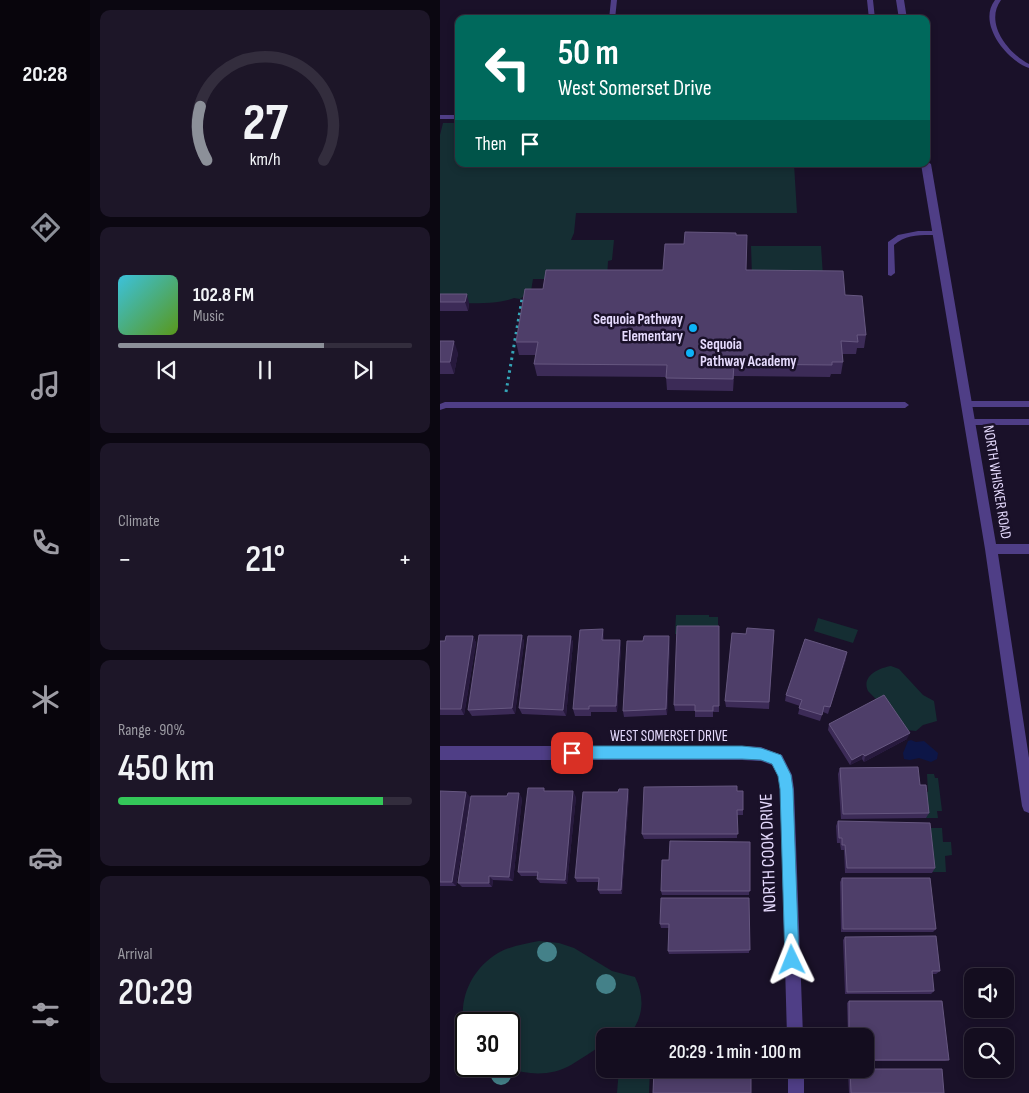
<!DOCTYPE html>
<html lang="en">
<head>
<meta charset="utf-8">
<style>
  body { margin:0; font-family:"Sofia Sans Condensed",sans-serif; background:#1d1628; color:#f1f3f6; height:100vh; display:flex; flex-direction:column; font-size:19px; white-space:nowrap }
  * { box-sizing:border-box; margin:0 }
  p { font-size:16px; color:#9d9ca4 }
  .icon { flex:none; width:28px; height:28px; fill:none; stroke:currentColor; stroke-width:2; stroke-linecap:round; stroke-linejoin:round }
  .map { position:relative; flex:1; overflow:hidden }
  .panel { display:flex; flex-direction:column; gap:10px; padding:10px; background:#0b0711; width:350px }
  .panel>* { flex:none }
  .top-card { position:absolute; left:15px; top:15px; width:475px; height:152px; border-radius:10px; box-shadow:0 2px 8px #0003,0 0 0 1px #332d3d; background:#00695c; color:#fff; overflow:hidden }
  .tools { position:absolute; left:524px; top:968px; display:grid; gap:10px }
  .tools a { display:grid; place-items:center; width:50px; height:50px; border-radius:10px; background:#140d1f; box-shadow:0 2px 8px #0003,0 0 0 1px #332d3d; font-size:25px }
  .speed { position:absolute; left:15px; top:1012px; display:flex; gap:10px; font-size:25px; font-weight:700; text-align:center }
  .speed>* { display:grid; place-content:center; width:65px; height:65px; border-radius:50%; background:#140d1f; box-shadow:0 2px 8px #0003,0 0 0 1px #332d3d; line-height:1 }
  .speed .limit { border:2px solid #111; border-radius:8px; background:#fff; color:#111 }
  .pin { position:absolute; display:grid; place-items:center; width:42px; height:42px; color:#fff; margin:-21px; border-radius:10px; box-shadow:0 2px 8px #0006 }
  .me { position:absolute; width:55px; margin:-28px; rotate:358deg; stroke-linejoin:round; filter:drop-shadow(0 0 4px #0008) }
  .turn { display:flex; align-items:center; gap:18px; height:105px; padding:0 20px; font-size:22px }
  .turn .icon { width:65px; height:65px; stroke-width:2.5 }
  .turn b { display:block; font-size:35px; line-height:42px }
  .then { display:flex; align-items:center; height:48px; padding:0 20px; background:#0003; gap:10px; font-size:19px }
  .big { font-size:38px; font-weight:600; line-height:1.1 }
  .panel .tile { flex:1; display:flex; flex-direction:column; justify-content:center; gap:8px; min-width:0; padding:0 18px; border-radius:10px; background:#1d1628 }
  .panel .dial { align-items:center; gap:0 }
  .dial svg { height:130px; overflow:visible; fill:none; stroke:#332d3d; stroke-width:7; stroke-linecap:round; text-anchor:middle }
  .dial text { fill:#f1f3f6; stroke:none }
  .song { display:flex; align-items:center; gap:15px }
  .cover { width:60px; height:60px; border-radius:8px; background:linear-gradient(135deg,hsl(190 70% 55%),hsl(90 70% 35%)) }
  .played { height:5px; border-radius:2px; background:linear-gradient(90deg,#8c9099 70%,#332d3d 70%) }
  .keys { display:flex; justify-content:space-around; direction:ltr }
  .heat { display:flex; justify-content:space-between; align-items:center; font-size:28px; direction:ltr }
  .charge { height:8px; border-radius:4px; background:linear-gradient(90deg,#34c759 90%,#332d3d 0) }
  .trip { position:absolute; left:156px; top:1028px; width:278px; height:50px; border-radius:10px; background:#140d1f; box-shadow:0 2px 8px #0003,0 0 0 1px #332d3d; font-weight:600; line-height:50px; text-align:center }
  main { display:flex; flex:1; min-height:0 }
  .tabs { display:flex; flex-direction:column; width:90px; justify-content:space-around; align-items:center; background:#08050c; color:#9d9ca4 }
  .tabs .icon { width:35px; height:35px }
  .tabs .active { color:#8c9099 }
  .tabs b { font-size:22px; color:#f1f3f6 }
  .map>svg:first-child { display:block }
  .green { fill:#152e33 }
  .water { fill:#0d1647 }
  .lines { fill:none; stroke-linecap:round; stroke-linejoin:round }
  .path { stroke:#34a6b8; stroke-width:3; stroke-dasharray:2.5 4; stroke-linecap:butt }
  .lane { fill:#4f3e86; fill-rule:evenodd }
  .street { fill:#4f3e86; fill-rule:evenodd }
  .tree { fill:#448189 }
  .wall { fill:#3c2b57 }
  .shaded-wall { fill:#27193d }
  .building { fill:#4e3e69; stroke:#665780 }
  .route { fill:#4fc3f7; stroke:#337fa1 }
  .poi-dot { fill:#0db2f7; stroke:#1a1129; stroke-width:2 }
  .labels { text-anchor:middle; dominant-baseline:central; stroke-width:5; stroke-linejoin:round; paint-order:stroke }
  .poi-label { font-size:15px; font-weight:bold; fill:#e6dbfe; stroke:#1a1129; text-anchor:end }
  .street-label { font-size:15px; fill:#e6dbfe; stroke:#1a1129 }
  .near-street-label { font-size:18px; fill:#e6dbfe; stroke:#1a1129 }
</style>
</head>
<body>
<main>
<nav class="tabs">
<b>20:28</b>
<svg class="icon active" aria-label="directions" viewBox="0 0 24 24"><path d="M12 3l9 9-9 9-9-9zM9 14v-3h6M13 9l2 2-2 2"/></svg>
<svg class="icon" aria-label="music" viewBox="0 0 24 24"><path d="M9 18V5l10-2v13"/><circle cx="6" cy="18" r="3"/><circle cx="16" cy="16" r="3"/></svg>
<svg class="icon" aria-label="phone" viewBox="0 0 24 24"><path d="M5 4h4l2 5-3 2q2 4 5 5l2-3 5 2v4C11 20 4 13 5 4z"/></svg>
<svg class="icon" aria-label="climate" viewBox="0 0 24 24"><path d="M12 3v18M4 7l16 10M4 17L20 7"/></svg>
<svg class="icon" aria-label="car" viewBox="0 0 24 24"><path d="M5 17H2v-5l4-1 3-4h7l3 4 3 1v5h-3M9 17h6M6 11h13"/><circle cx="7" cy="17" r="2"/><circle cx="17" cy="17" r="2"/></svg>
<svg class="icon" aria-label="filters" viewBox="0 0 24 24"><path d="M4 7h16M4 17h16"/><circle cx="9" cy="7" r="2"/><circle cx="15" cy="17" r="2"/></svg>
</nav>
<section class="panel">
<div class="tile dial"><svg viewBox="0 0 100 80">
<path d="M14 69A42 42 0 1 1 86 69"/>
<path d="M14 69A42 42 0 0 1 10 36" stroke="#8c9099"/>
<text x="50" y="56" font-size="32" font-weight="700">27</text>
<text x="50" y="72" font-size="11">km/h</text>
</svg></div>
<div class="tile">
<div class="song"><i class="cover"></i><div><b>102.8 FM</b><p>Music</p></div></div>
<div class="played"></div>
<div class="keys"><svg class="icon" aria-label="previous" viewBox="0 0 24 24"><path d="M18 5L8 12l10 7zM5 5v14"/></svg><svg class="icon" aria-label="pause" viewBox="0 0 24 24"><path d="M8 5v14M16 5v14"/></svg><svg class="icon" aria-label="next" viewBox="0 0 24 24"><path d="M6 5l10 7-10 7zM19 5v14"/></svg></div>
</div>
<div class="tile"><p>Climate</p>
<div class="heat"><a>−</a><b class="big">21°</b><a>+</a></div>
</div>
<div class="tile"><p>Range · 90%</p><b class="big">450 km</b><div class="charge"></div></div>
<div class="tile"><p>Arrival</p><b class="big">20:29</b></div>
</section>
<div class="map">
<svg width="589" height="1093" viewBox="0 0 589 1093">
  <rect width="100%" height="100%" fill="#1a1129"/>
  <path class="green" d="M3 123H19V164H354L357 213H136L134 233 131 240H174L172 260 168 261 167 279H93L91 291 80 299 74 298C57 305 20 303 0 303V135Z
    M311 246H381L383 276H312Z
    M236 615H269V617H278V633L235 634Z
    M378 618 418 630 413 643 374 631Z
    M451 666 459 669 483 695 494 701 497 721 483 725 476 731 466 730 428 691C421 676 439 668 451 666Z
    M487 774H494L495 778H498L502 811H497L498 818H486L483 792H488Z
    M487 828H502L503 842H511L512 855 505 856 506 872H492Z
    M99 941 119 943 134 948 172 971 195 977C205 998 204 1018 188 1036H165V1044C153 1050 143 1058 131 1065 110 1077 85 1075 63 1066H69V1024H26V1032C16 1002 31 969 58 953 70 946 85 944 99 941Z
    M179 1069H210L209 1093H177Z"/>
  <path class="water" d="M471 740 476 742 484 741 498 753 497 759 491 762 479 758 470 760 464 759 463 753 468 741Z"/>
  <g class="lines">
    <path class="path" d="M66 392 82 299"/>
    <path class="lane" d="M171 0H177L175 19H169Z
      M427 0H433L435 19H429Z
      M555 0H561C544 23 568 53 589 64V68C566 60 537 23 555 0Z
      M0 115H19V119H0Z
      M478 231H497L500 233 497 235C481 235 466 234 454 245L455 273 451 276 448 275V242L458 235Z
      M527 401H589V407H527L523 404Z
      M5 402H465L469 405 465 408H6L0 410V404Z
      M531 419H589V425H531L527 422Z"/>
    <path class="street" d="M456 0H464L467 19H459Z
      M486 161 491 164 556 544H589V554H558L589 758V813L584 811 582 806 545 549 481 164H486Z
      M0 746H302L321 747 342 755 352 775 354 789 363 1036H347L340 789 338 776 332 765 321 761 302 760H0Z
      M348 1069H364V1093H348Z"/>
  </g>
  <g class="tree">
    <circle cx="107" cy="952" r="10"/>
    <circle cx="166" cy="984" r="10"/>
    <circle cx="61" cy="1075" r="10"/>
  </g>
  <path class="wall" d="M296 235 306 270 405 295 426 335 424 348H417L416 354H402L403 362 401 374H391L390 377 294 376 293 391 227 390 226 377 97 376 94 364 96 355H79L76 342 103 289 223 270 244 244Z
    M0 294 29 303 28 311H0Z
    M0 341 18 353 14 374H0Z
    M279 626V712H273V717H255V711H235L234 705Z
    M334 630 329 709 286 707 285 701 306 634Z
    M82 635 84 642 75 714 32 716 28 710Z
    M33 636 36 643 24 715H0V641H5Z
    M131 636 133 643 126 716 82 714 79 708Z
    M164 636V640H180L181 647 177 712H151V716H135L133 709Z
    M230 643 227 715 184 717 183 711Z
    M406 659 388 714 383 712 380 721 358 714 360 706 345 701 346 695Z
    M389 724 467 739 424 762 422 759 410 765 388 730Z
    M400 768 480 785 489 813 486 818 401 819 398 774Z
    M0 791 30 797 16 886H0Z
    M105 791 136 797 127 884 100 883 97 879V876H81L78 872Z
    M297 791 303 810V815H297V838L204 839 202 834Z
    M189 794 182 894H160L158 890 159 882H137L135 878Z
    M82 798 73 881 53 880 52 887H22L18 883Z
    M398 821 495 868 492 873H405L404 850H401L400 843H397L396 826Z
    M310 842 309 895H222L221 891 229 860Z
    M402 878 496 929 493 932H401L400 882Z
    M309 898V953L229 954 228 951 229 928H221L220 924Z
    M405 937 500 971 496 974H492L494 991 491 994H405L403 940Z
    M409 1001 509 1060 505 1061H425V1036H408L407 1003Z
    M410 1069 504 1093H409L408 1071Z"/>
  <path class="shaded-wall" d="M27 294 29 303 28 311 25 302Z
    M14 341 18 353 14 374 10 362Z
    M163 629 164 636 163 647 162 640Z
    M82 635 84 642 75 714 72 708Z
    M33 636 36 643 24 715 21 709Z
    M131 636 133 643 126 716 123 710Z
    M229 636 230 643 227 715 226 709Z
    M180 640 181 647 177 712 176 706Z
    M407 652 406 659 388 714 390 707Z
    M470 733 467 739 424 762 425 756Z
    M423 754 422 759 410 765 412 760Z
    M188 789 189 794 182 894 181 890Z
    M133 791 136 797 127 884 125 880Z
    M26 792 30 797 16 886 12 882Z
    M79 793 82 798 73 881 69 877Z
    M49 876 53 880 52 887 49 883Z"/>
  <path class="building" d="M245 232 296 233V235H307L306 270 403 271 405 295 422 296 426 335H417L418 342 401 341 403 362H392V365L294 364 293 379 226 378 227 365 94 364 98 342H76L85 289H103L106 270H223L225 244H244Z
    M0 294H27L25 302H0Z
    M0 341H14L10 362H0Z
    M237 626H279V706H273V711H255V705H234Z
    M307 628 334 630 329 702 285 701 292 633 306 634Z
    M163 629 162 640H180L176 706H149V709H133L140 630Z
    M39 635H82L72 708 28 710Z
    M6 636H33L21 709H0V641H5Z
    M88 636H131L123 710 79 708Z
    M204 636H229L226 709 183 711 187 641H203Z
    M365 639 407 652 390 707 384 706 382 715 359 708 362 700 346 695Z
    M444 695 470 733 425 756 423 754 412 760 389 724Z
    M478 767 480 785H486L489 813 403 814 400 768Z
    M297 786V791H303V810H297L298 834H202L204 787Z
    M88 788H104V791H133L125 880 97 879 98 872H78Z
    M179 789H188L181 890H158L159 878H135L143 792H178Z
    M0 791 26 792 12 882H0Z
    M68 793H79L69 877 49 876V883H18L31 796H67Z
    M398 821 490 823 495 868H407L405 845H402V838H399Z
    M230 841 310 842V891H221L222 860H229Z
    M402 878H490L496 929H403Z
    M221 898H309L310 950 228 951 229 924H220Z
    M496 936 500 971H492L494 991 407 992 405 937Z
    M409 1001H502L509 1060H425V1036H409Z
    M214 1069H311V1093H213Z
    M410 1069H502L504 1093H411Z"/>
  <path class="route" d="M132 746H302L321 748 341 755 351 775 353 789 359 960 357 965 352 967 347 965 345 960 340 789 338 776 332 764 321 760 302 759H132L128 757 126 753 128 748Z"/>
  <g class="poi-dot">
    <circle cx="253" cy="328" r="5"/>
    <circle cx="250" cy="353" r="5"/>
  </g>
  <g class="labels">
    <g class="poi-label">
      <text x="243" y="319">Sequoia Pathway<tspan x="243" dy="17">Elementary</tspan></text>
      <text x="260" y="344" text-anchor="start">Sequoia<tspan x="260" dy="17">Pathway Academy</tspan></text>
    </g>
    <g class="street-label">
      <text transform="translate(557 482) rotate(81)">NORTH WHISKER ROAD</text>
      <text x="229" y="736">WEST SOMERSET DRIVE</text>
    </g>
    <g class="near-street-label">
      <text transform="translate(328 853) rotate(-92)">NORTH COOK DRIVE</text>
    </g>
  </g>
</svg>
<div class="tools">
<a><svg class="icon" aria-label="sound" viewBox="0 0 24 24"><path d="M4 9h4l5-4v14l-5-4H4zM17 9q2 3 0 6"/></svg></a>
<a><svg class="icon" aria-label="search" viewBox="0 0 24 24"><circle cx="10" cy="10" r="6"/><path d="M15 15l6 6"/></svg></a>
</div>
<div class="speed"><div class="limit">30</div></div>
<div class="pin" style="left:132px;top:753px;background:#d93025"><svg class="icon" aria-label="arrive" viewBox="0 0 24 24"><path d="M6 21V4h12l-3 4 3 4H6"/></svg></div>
<svg class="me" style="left:352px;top:960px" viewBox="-20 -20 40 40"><path d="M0-17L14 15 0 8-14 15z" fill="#4fc3f7" stroke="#fff" stroke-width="4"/></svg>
<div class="trip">20:29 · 1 min · 100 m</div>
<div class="top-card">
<div class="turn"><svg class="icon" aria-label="left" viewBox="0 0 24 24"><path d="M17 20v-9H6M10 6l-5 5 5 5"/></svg><div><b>50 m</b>West Somerset Drive</div></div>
<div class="then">Then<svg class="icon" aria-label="arrive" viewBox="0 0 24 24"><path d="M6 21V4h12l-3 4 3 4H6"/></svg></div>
</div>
</div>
</main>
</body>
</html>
